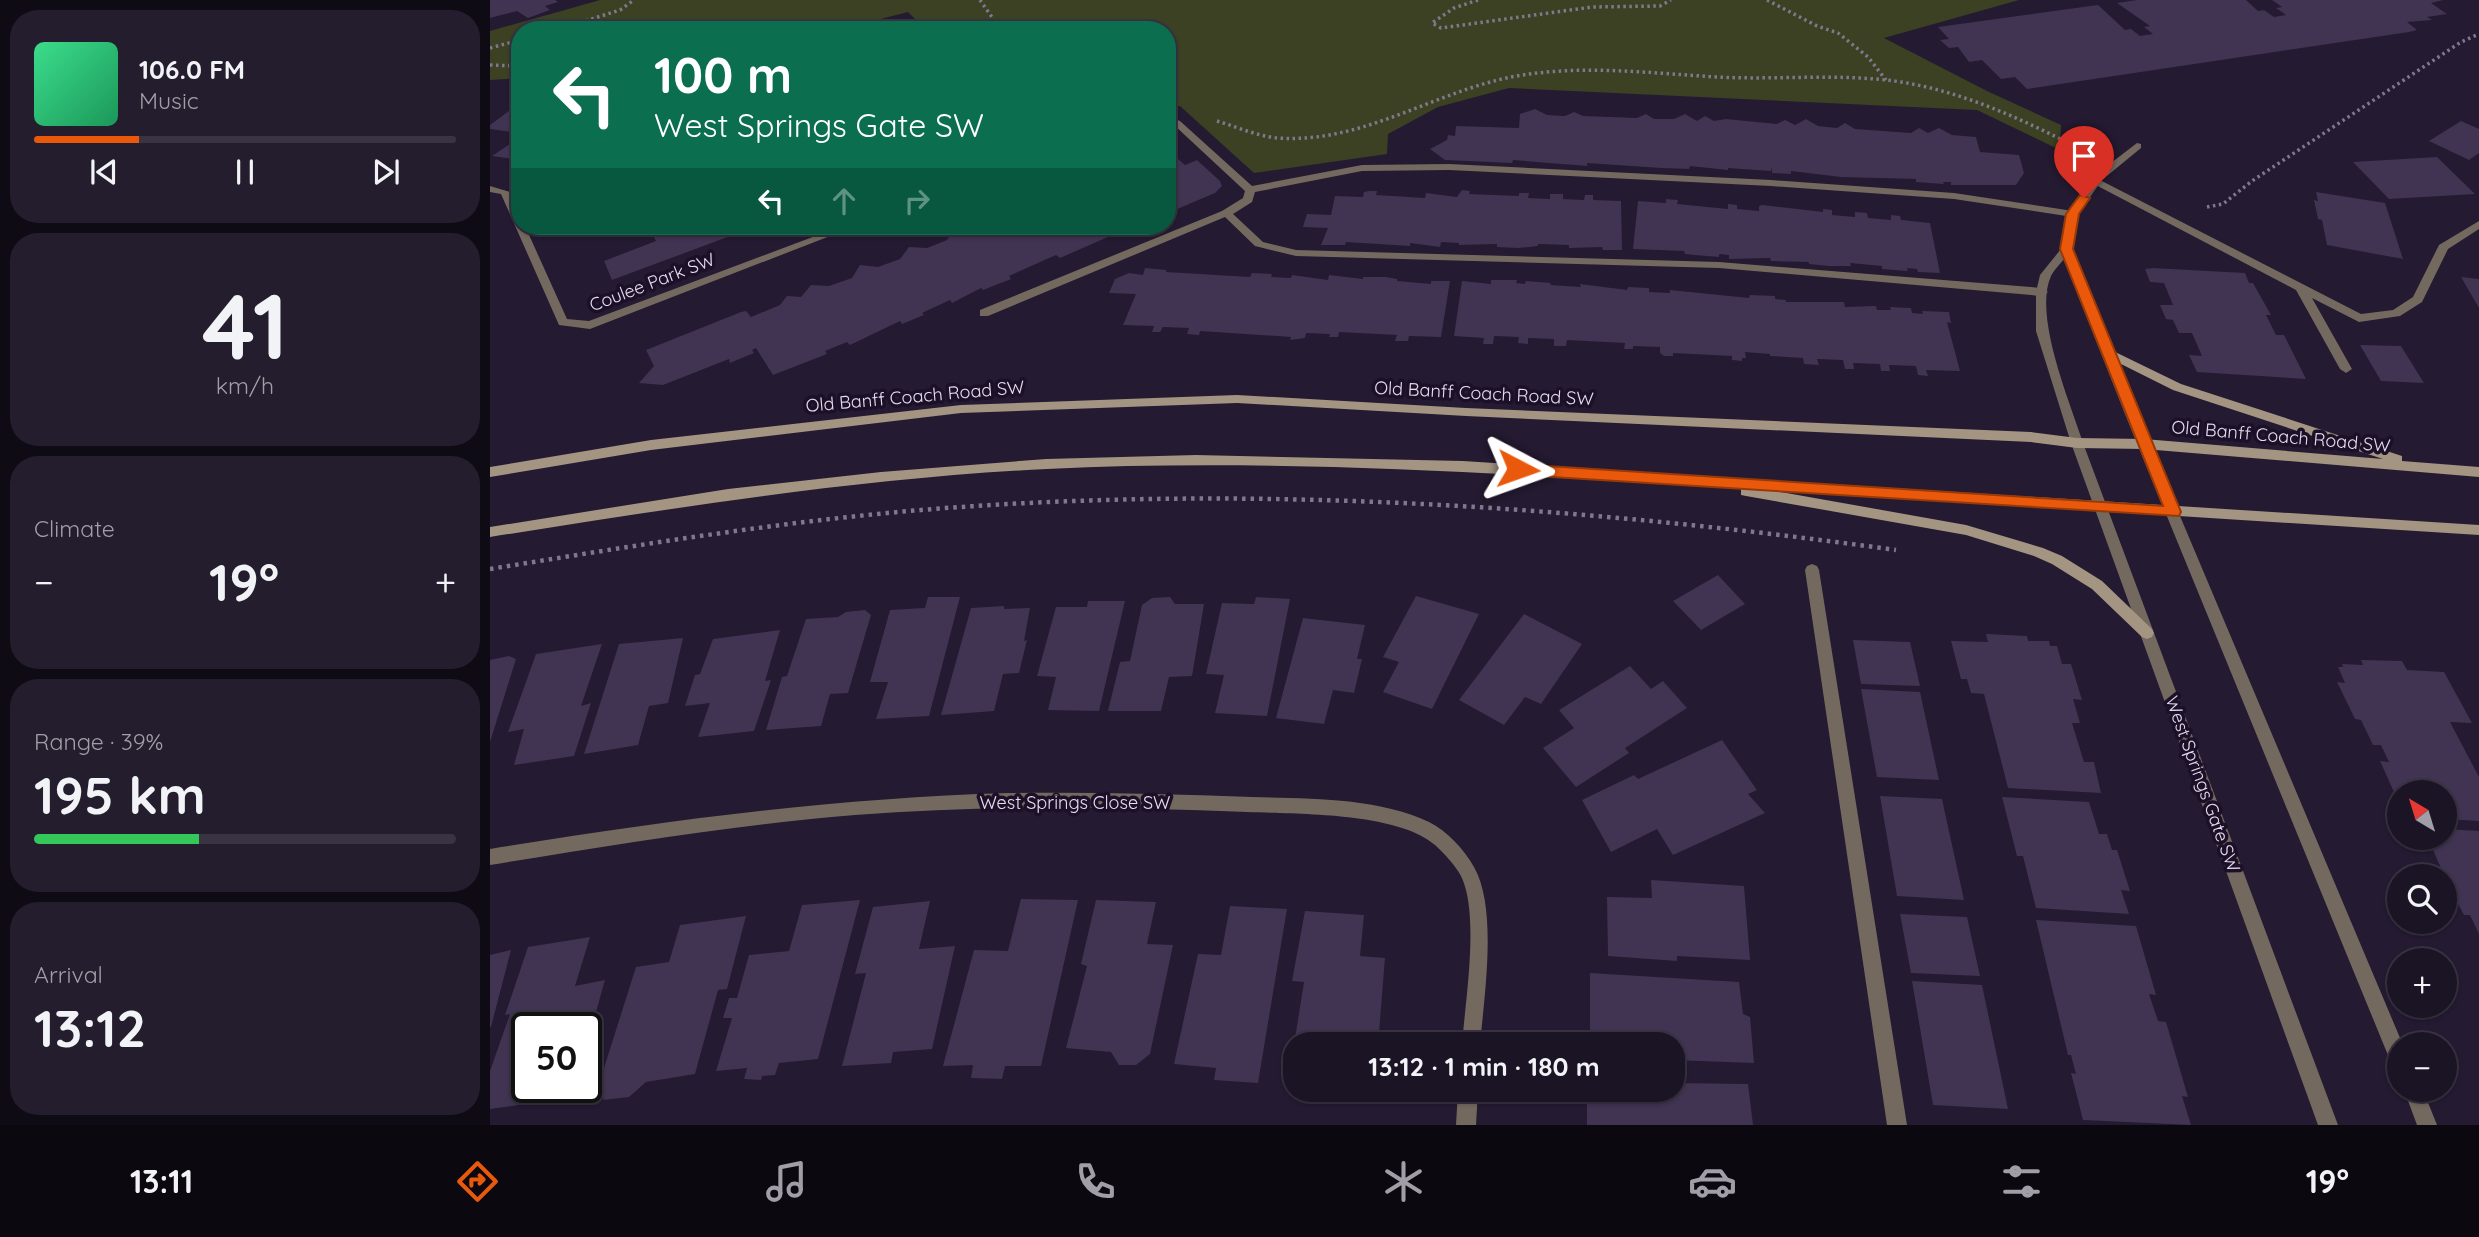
<!DOCTYPE html>
<html lang="en">
<head>
<meta charset="utf-8">
<style>
  body { margin:0; font-family:Quicksand,sans-serif; background:#241d2d; color:#f1f3f6; height:100vh; display:flex; flex-direction:column; font-size:26px; white-space:nowrap }
  * { box-sizing:border-box; margin:0 }
  p { font-size:23px; color:#a09ea7 }
  .icon { flex:none; width:38px; height:38px; fill:none; stroke:currentColor; stroke-width:2; stroke-linecap:round; stroke-linejoin:round }
  .map { position:relative; flex:1; overflow:hidden }
  .sheet { display:flex; flex-direction:column; gap:10px; padding:10px; background:#0f0b14; width:490px }
  .sheet>* { flex:none }
  .guide { position:absolute; left:21px; top:21px; width:665px; height:214px; border-radius:28px; box-shadow:0 2px 5px #0004,0 0 0 2px #393342; background:#0b6e4f; color:#fff; overflow:hidden }
  .needle { width:46px; rotate:322deg }
  .buttons { position:absolute; left:1897px; top:780px; display:grid; gap:14px }
  .buttons a { display:grid; place-items:center; width:70px; height:70px; border-radius:50%; background:#1b1425; box-shadow:0 2px 5px #0004,0 0 0 2px #393342; font-size:35px }
  .speed { position:absolute; left:21px; top:1012px; display:flex; gap:14px; font-size:35px; font-weight:700; text-align:center }
  .speed>* { display:grid; place-content:center; width:91px; height:91px; border-radius:50%; background:#1b1425; box-shadow:0 2px 5px #0004,0 0 0 2px #393342; line-height:1 }
  .speed .limit { border:4px solid #111; border-radius:10px; background:#fff; color:#111 }
  .pin { position:absolute; display:grid; place-items:center; width:60px; height:60px; color:#fff; margin:-72px -30px; border-radius:50% 50% 50% 0; rotate:-45deg; box-shadow:0 0 7px #0007 }
  .pin .icon { rotate:45deg }
  .me { position:absolute; width:77px; margin:-38px; rotate:94deg; stroke-linejoin:round; filter:drop-shadow(0 0 5px #0008) }
  .turn { display:flex; align-items:center; gap:24px; height:147px; padding:0 28px; font-size:32px }
  .turn .icon { width:91px; height:91px; stroke-width:2.5 }
  .turn b { display:block; font-size:49px; line-height:60px }
  .lanes { display:flex; align-items:center; height:66px; padding:0 28px; background:#0003; justify-content:center; gap:35px; direction:ltr }
  .lanes .off { opacity:.35 }
  .big { font-size:52px; font-weight:700; line-height:1.1 }
  .sheet .card { flex:1; display:flex; flex-direction:column; justify-content:center; gap:10px; min-width:0; padding:0 24px; border-radius:28px; background:#241d2d }
  .sheet .dial { align-items:center; gap:0 }
  .dial b { font-size:91px; line-height:1 }
  .song { display:flex; align-items:center; gap:21px }
  .cover { width:84px; height:84px; border-radius:10px; background:linear-gradient(135deg,hsl(150 70% 55%),hsl(150 70% 35%)) }
  .played { height:7px; border-radius:4px; background:linear-gradient(90deg,#ea580c 25%,#393342 25%) }
  .keys { display:flex; justify-content:space-around; direction:ltr }
  .heat { display:flex; justify-content:space-between; align-items:center; font-size:38px; direction:ltr }
  .charge { height:10px; border-radius:5px; background:linear-gradient(90deg,#34c759 39%,#393342 0) }
  .trip { position:absolute; left:793px; top:1032px; width:402px; height:70px; border-radius:28px; background:#1b1425; box-shadow:0 2px 5px #0004,0 0 0 2px #393342; font-weight:700; line-height:70px; text-align:center }
  .tab-bar { display:flex; height:112px; justify-content:space-around; align-items:center; background:#0b080f; color:#a09ea7 }
  .tab-bar .icon { width:49px; height:49px }
  .tab-bar .selected { color:#ea580c }
  .tab-bar b { font-size:32px; color:#f1f3f6 }
  main { display:flex; flex:1; min-height:0 }
  .map>svg:first-child { display:block }
  .green { fill:#3b4122 }
  .building { fill:#413352 }
  .lines { fill:none; stroke-linecap:round; stroke-linejoin:round }
  .path-far1 { stroke:#81788c; stroke-width:3.5; stroke-dasharray:2.5 3.5; stroke-linecap:butt }
  .path { stroke:#81788c; stroke-width:4.5; stroke-dasharray:3.5 5; stroke-linecap:butt }
  .service { fill:#73695f; fill-rule:evenodd }
  .minor { fill:#73695f; fill-rule:evenodd }
  .secondary { fill:#a49482; fill-rule:evenodd }
  .route { fill:#ea580c; stroke:#983908; stroke-width:2 }
  .labels { text-anchor:middle; dominant-baseline:central; stroke-width:7; stroke-linejoin:round; paint-order:stroke }
  .street-label { font-size:18px; fill:#e5deef; stroke:#1b1027 }
</style>
</head>
<body>
<main>
<section class="sheet">
<div class="card">
<div class="song"><i class="cover"></i><div><b>106.0 FM</b><p>Music</p></div></div>
<div class="played"></div>
<div class="keys"><svg class="icon" aria-label="previous" viewBox="0 0 24 24"><path d="M18 5L8 12l10 7zM5 5v14"/></svg><svg class="icon" aria-label="pause" viewBox="0 0 24 24"><path d="M8 5v14M16 5v14"/></svg><svg class="icon" aria-label="next" viewBox="0 0 24 24"><path d="M6 5l10 7-10 7zM19 5v14"/></svg></div>
</div>
<div class="card dial"><b>41</b><p>km/h</p></div>
<div class="card"><p>Climate</p>
<div class="heat"><a>−</a><b class="big">19°</b><a>+</a></div>
</div>
<div class="card"><p>Range · 39%</p><b class="big">195 km</b><div class="charge"></div></div>
<div class="card"><p>Arrival</p><b class="big">13:12</b></div>
</section>
<div class="map">
<svg width="1989" height="1125" viewBox="0 0 1989 1125">
  <rect width="100%" height="100%" fill="#241a31"/>
  <path class="green" d="M110 0H1529L1394 38 1497 91 1571 125 1570 150 1487 110 1019 88 948 107 898 134 897 154 764 173 690 106H677V30H436L418 12 348 30H30V78L0 80V31Z"/>
  <path class="building" d="M0 0H65L68 2 55 6 60 10 38 18 27 11 0 18Z
    M1647 0H1756L1768 11 1774 10 1784 17 1796 15 1786 8 1792 7 1782 0H1953L1941 3 1957 14 1937 17 1942 20 1917 22 1927 30 1919 32 1537 89 1525 77 1511 79 1492 60 1479 62 1468 47 1459 48 1450 40 1459 39 1448 27 1608 5 1635 30 1641 29 1650 36 1663 34 1654 27 1660 26 1627 3Z
    M30 103V133L0 129V125Z
    M1045 109 1057 115 1075 116 1084 112 1093 116 1147 118 1156 114 1164 119H1184L1195 114 1207 121 1215 116 1224 121 1236 119 1287 124 1295 120 1305 125 1316 119 1328 126 1347 128 1355 123 1365 129 1421 133 1429 128 1438 133 1449 128 1462 135 1486 137 1490 152 1529 155 1534 173 1526 185H1461V182H1453L1454 184 1426 182V179L1351 177 1301 171V174L1282 173V167L1281 171 1238 168V170L1200 166 1199 169 1171 168 1097 163V166L1023 160 1022 163 955 160 940 149 957 140 958 135 965 136 966 126 1029 128 1030 114Z
    M1971 121 1989 129V153L1979 160 1939 141Z
    M30 136V160L2 156 17 146Z
    M680 152 695 165 707 160 730 181 732 186 725 193 685 210 682 208 677 210V154Z
    M1947 157 1985 194 1899 199 1863 162Z
    M972 190 980 191 979 194 1029 196V193H1039L1038 198 1060 199V194H1073V199L1094 200 1095 195H1103V200L1131 201 1132 250H1113L1112 247 1079 248V245L1048 244V246L1028 248 1007 247V244L969 245V243L951 242 950 247 920 243V246L856 242 855 245H831L838 228 813 227 817 214 841 215 845 196 873 197 874 192 879 191H887L886 195 935 198 936 193 967 197Z
    M1826 192 1895 203 1913 259 1837 245 1832 220 1828 219 1824 200 1828 201Z
    M1176 199 1188 200 1187 204 1238 209V204L1247 205V209L1269 211V206L1272 205 1333 212V209L1342 210V215L1365 217V212L1377 213 1378 218 1401 220V215L1410 216 1411 220 1440 223 1450 273 1428 272 1427 269 1417 268 1418 271 1392 269V266L1360 263 1361 266H1339L1319 264V262L1281 261 1280 258 1239 259V255L1229 254V257L1205 255 1195 254 1194 251 1143 249 1148 201 1176 203Z
    M166 226H237L243 235 122 280 114 261 166 241 163 235 169 233Z
    M494 226H643L570 258 566 255 519 276 521 279 493 290 491 288 462 303 460 300 432 313 434 315 412 324 410 321 360 345 357 342 335 351 337 354 283 375 266 348 262 350 264 353 240 363 239 359 173 385 149 383 164 366 156 350 251 312 256 311 261 317 290 305 297 296 311 297 321 285 339 286 362 278 370 265 388 267 410 259 419 247 437 248 457 240 462 232 476 233Z
    M655 268 676 270V272L760 277 762 273 782 274 781 277 801 278 802 275 838 280 839 275 873 279V277H896L907 279V281L941 284V281H960L951 337 919 336 918 341H905L907 335 849 332 848 337H839L840 334 816 333 815 338 800 340 801 337 710 331 709 335 697 334 699 328 673 327 670 332H662L664 326 633 325 646 294 619 293 625 279 639 273 653 275Z
    M1663 268 1755 273 1759 283H1763L1781 315H1776L1786 335H1794L1816 379 1707 372 1699 355 1712 356 1702 333H1689L1683 320 1676 319 1670 305H1683L1674 283 1660 282 1655 269Z
    M1971 277 1989 279V308Z
    M1001 280H1027L1026 283 1035 284 1036 281 1061 283 1060 285 1091 287 1090 284 1137 290 1138 287 1159 288V292L1180 293V290L1259 298 1260 295 1285 296V299L1296 300V302H1354L1355 307 1386 306 1387 310H1401L1400 307 1421 308 1422 313 1433 314 1432 311 1459 312 1461 323 1457 322 1470 371 1436 370 1438 376 1428 375 1426 366 1399 365 1400 371H1391L1390 364 1363 363 1364 369H1355L1353 360 1327 359 1329 365 1314 364 1313 358 1280 356V354L1255 352 1256 358H1252V361L1242 360V356L1183 353V356H1174L1170 353V347L1143 346V349H1134L1135 343 1077 340 1076 346H1064V339L1038 338V344L1028 343 1029 337 1004 336 1003 344H993L994 338 964 336 972 281 1001 284Z
    M1870 345 1911 346 1934 383 1891 381Z
    M1228 575 1255 604 1211 630 1183 601Z
    M926 596 989 614 942 709 893 692 909 662 893 657Z
    M438 597H470L439 716 386 719 398 682H380L400 610 435 608Z
    M680 597 685 604H714L702 676 679 677 671 711H618L630 662 640 661 652 605 662 598Z
    M766 597 800 599 777 716 725 713 734 675 716 674 732 603 764 604Z
    M598 601H635L609 711 558 710 566 677 547 676 566 607H597Z
    M514 606V609L540 608 534 641 537 640 529 673 513 674 504 711 451 715 481 608Z
    M375 610 381 615 358 693 340 694 331 726 276 730 292 677 297 676 316 619 348 617 356 612Z
    M1034 614 1092 644 1051 704 1035 697 1014 725 969 700Z
    M813 618 875 625 867 659H872L864 693 843 690 834 724 786 718Z
    M290 630 275 681 281 680 264 731 208 737 220 703 195 706 205 675 210 674 223 639Z
    M1496 634 1537 636 1538 641H1559L1560 646H1567L1572 664H1581L1592 700 1583 699 1590 723H1582L1594 762H1604L1611 793 1518 788 1494 694 1481 693 1477 679H1471L1461 641 1498 642Z
    M193 638 178 703 159 706 148 745 94 754 129 644Z
    M1363 640 1420 642 1430 686 1371 684Z
    M112 644 91 706 101 703 84 756 24 765 34 729 18 732 46 654Z
    M19 656 26 659 0 742V660Z
    M1871 660 1912 661 1917 670 1954 672 1982 723 1960 722 1989 777V821L1955 819V793H1909V803L1890 761 1899 762 1891 745H1883L1871 720 1865 719 1847 682 1855 683 1848 667H1853L1852 664 1873 665Z
    M1140 666 1161 689 1173 681 1197 708 1135 748 1139 753 1086 787 1053 748 1084 728 1069 710Z
    M1371 689 1430 692 1449 780 1387 777Z
    M1232 740 1267 790 1258 794 1275 813 1183 855 1167 829 1121 852 1092 800 1144 775 1148 779Z
    M1390 796 1452 799 1474 900 1407 896Z
    M1512 797 1599 802 1609 834H1617L1622 850H1627L1640 891 1631 890 1639 914 1546 908 1533 856H1527Z
    M1955 829 1989 831V934L1980 915H1974L1959 887 1938 838H1955Z
    M1161 880 1254 886 1260 960 1187 956V961L1118 956 1117 897 1162 898Z
    M531 899 588 900 551 1066H515L512 1079 481 1078 483 1065 453 1066 484 950 518 951Z
    M370 900 328 1059 289 1063 285 1075 272 1076 271 1080 254 1079 257 1068 226 1071 242 1018H233L239 998H247L259 955 299 951 312 905Z
    M606 900 666 902 657 944 683 945 660 1054 646 1065H629L621 1052 576 1048 597 966 591 964Z
    M440 901 429 949 465 946 442 1049 403 1052 401 1063 352 1066 376 973 365 974 383 907Z
    M740 906 797 909 768 1083 724 1080 726 1068 684 1064 708 954 731 955Z
    M815 911 874 915 870 956 895 958 888 1045H804L814 982 802 981Z
    M1410 914 1477 917 1490 976 1421 973Z
    M256 916 237 989 228 990 205 1074 156 1082 139 1097 114 1100 107 1090 146 967 179 962 190 925Z
    M1546 920 1646 926 1666 995 1659 994 1668 1021 1676 1022 1698 1097 1692 1096 1701 1125 1593 1120 1581 1073 1586 1074 1581 1055H1578Z
    M100 937 85 986 115 980 97 1044 96 1027H37V1087L62 1088 46 1091 42 1103 0 1109V1071L20 1014 15 1015 38 947Z
    M21 950 1 1027H0V955Z
    M1100 973 1249 982 1253 1014 1260 1017 1264 1063 1183 1060V1045H1145V1039L1100 1036Z
    M1422 981 1492 985 1518 1109 1443 1105Z
    M1183 1083 1258 1084 1263 1125H1097V1099L1162 1102 1168 1099 1167 1090H1183Z"/>
  <g class="lines">
    <path class="path-far1" d="M490 0 511 30
      M988 0 964 8 942 23 951 28 1102 7 1170 6 1181 0
      M1277 0 1327 26 1348 33 1378 57 1396 80
      M67 30 130 10 144 0
      M0 48 30 40
      M0 65 30 66
      M727 121C747 127 767 136 788 138 871 144 942 93 1021 77 1089 64 1158 73 1227 77 1283 80 1339 74 1396 80 1468 88 1534 120 1598 153
      M1717 207 1733 204 1762 181 1971 42 1989 34"/>
    <path class="path" d="M0 569C161 543 323 516 486 506 792 486 1102 508 1406 550"/>
    <path class="service" d="M677 116 690 121 762 186 872 165 959 164 1281 180 1464 193 1583 211 1588 214 1583 217 1464 199 1281 186 959 170 872 171 765 192 762 202 743 214 773 242 806 250 1229 262 1552 288 1558 292 1552 296 1229 268 806 256 765 246 735 217 498 316H490V310L732 211 753 198 755 191 684 125 677 123Z
      M1606 178 1871 314 1903 310 1923 297 1949 245 1989 221V229L1958 249 1932 302 1910 316 1869 322 1822 298 1862 369 1856 373 1850 369 1806 290 1602 183 1601 181Z
      M1322 564 1327 566 1329 570 1417 1125H1397L1315 570 1317 566Z"/>
    <path class="minor" d="M1647 143 1651 144V148L1612 180 1588 214 1581 249 1647 414 1913 1045H1909V1067L1902 1065 1635 414 1574 259C1570 264 1564 270 1561 276 1543 316 1580 402 1593 443L1848 1125H1828L1581 443 1546 331V292L1550 275 1571 249 1578 214 1604 176Z
      M0 186 20 192 30 213V226H35L77 319 99 321 352 226H366L100 329 69 325 11 194 0 192Z
      M518 793C600 792 681 794 762 797 819 799 886 797 939 822 957 831 974 849 984 867 1008 909 994 997 990 1045H972C975 1002 990 914 971 876 965 865 954 853 945 845 907 812 806 814 757 812 627 807 496 805 365 815 243 825 121 845 0 865V849C172 821 344 798 518 793Z
      M968 1090H988L986 1125H966Z
      M1914 1090H1933L1947 1125H1927Z"/>
    <path class="secondary" d="M1617 348 1691 384 1912 456V461L1989 467V477L1654 449 1587 448 1541 442 976 416 747 403 471 413 161 450 0 477V467L161 440 471 405 747 395 976 408 1541 432 1587 438 1654 439 1893 459 1683 390 1613 355 1611 352Z
      M706 455 973 461 1989 525V535L1280 490 1476 525 1553 548 1572 556 1612 581 1662 629 1664 633 1662 637 1657 639 1652 637 1602 589 1562 564 1544 556 1476 535 1256 496 1251 495V488C1020 474 788 458 557 469 370 478 185 508 0 537V527L238 489 391 472 556 459Z"/>
  </g>
  <path class="route" d="M1590 195 1600 198 1589 214 1583 249 1691 512 1689 516 1028 475 1021 469 1028 464 1673 506 1570 249 1576 214Z"/>
  <g class="labels">
    <g class="street-label">
      <text transform="translate(162 282) rotate(-21)">Coulee Park SW</text>
      <text transform="translate(994 393) rotate(3)">Old Banff Coach Road SW</text>
      <text transform="translate(425 396) rotate(-5)">Old Banff Coach Road SW</text>
      <text transform="translate(1791 436) rotate(5)">Old Banff Coach Road SW</text>
      <text transform="translate(1713 784) rotate(70)">West Springs Gate SW</text>
      <text x="585" y="802">West Springs Close SW</text>
    </g>
  </g>
</svg>
<div class="buttons">
<a><svg class="needle" viewBox="-14 -14 28 28"><path d="M0-13l5 13h-10z" fill="#e53935"/><path d="M0 13l5-13h-10z" fill="#a09ea7"/></svg></a>
<a><svg class="icon" aria-label="search" viewBox="0 0 24 24"><circle cx="10" cy="10" r="6"/><path d="M15 15l6 6"/></svg></a>
<a>+</a>
<a>−</a>
</div>
<div class="speed"><div class="limit">50</div></div>
<div class="pin" style="left:1594px;top:198px;background:#d93025"><svg class="icon" aria-label="arrive" viewBox="0 0 24 24"><path d="M6 21V4h12l-3 4 3 4H6"/></svg></div>
<svg class="me" style="left:1028px;top:469px" viewBox="-20 -20 40 40"><path d="M0-17L14 15 0 8-14 15z" fill="#ea580c" stroke="#fff" stroke-width="4"/></svg>
<div class="trip">13:12 · 1 min · 180 m</div>
<div class="guide">
<div class="turn"><svg class="icon" aria-label="left" viewBox="0 0 24 24"><path d="M17 20v-9H6M10 6l-5 5 5 5"/></svg><div><b>100 m</b>West Springs Gate SW</div></div>
<div class="lanes"><svg class="icon" aria-label="left" viewBox="0 0 24 24"><path d="M17 20v-9H6M10 6l-5 5 5 5"/></svg><svg class="icon off" aria-label="ahead" viewBox="0 0 24 24"><path d="M12 20V5M6 11l6-6 6 6"/></svg><svg class="icon off" aria-label="right" viewBox="0 0 24 24"><path d="M7 20v-9h11M14 6l5 5-5 5"/></svg></div>
</div>
</div>
</main>
<nav class="tab-bar">
<b>13:11</b>
<svg class="icon selected" aria-label="directions" viewBox="0 0 24 24"><path d="M12 3l9 9-9 9-9-9zM9 14v-3h6M13 9l2 2-2 2"/></svg>
<svg class="icon" aria-label="music" viewBox="0 0 24 24"><path d="M9 18V5l10-2v13"/><circle cx="6" cy="18" r="3"/><circle cx="16" cy="16" r="3"/></svg>
<svg class="icon" aria-label="phone" viewBox="0 0 24 24"><path d="M5 4h4l2 5-3 2q2 4 5 5l2-3 5 2v4C11 20 4 13 5 4z"/></svg>
<svg class="icon" aria-label="climate" viewBox="0 0 24 24"><path d="M12 3v18M4 7l16 10M4 17L20 7"/></svg>
<svg class="icon" aria-label="car" viewBox="0 0 24 24"><path d="M5 17H2v-5l4-1 3-4h7l3 4 3 1v5h-3M9 17h6M6 11h13"/><circle cx="7" cy="17" r="2"/><circle cx="17" cy="17" r="2"/></svg>
<svg class="icon" aria-label="filters" viewBox="0 0 24 24"><path d="M4 7h16M4 17h16"/><circle cx="9" cy="7" r="2"/><circle cx="15" cy="17" r="2"/></svg>
<b>19°</b>
</nav>
</body>
</html>
